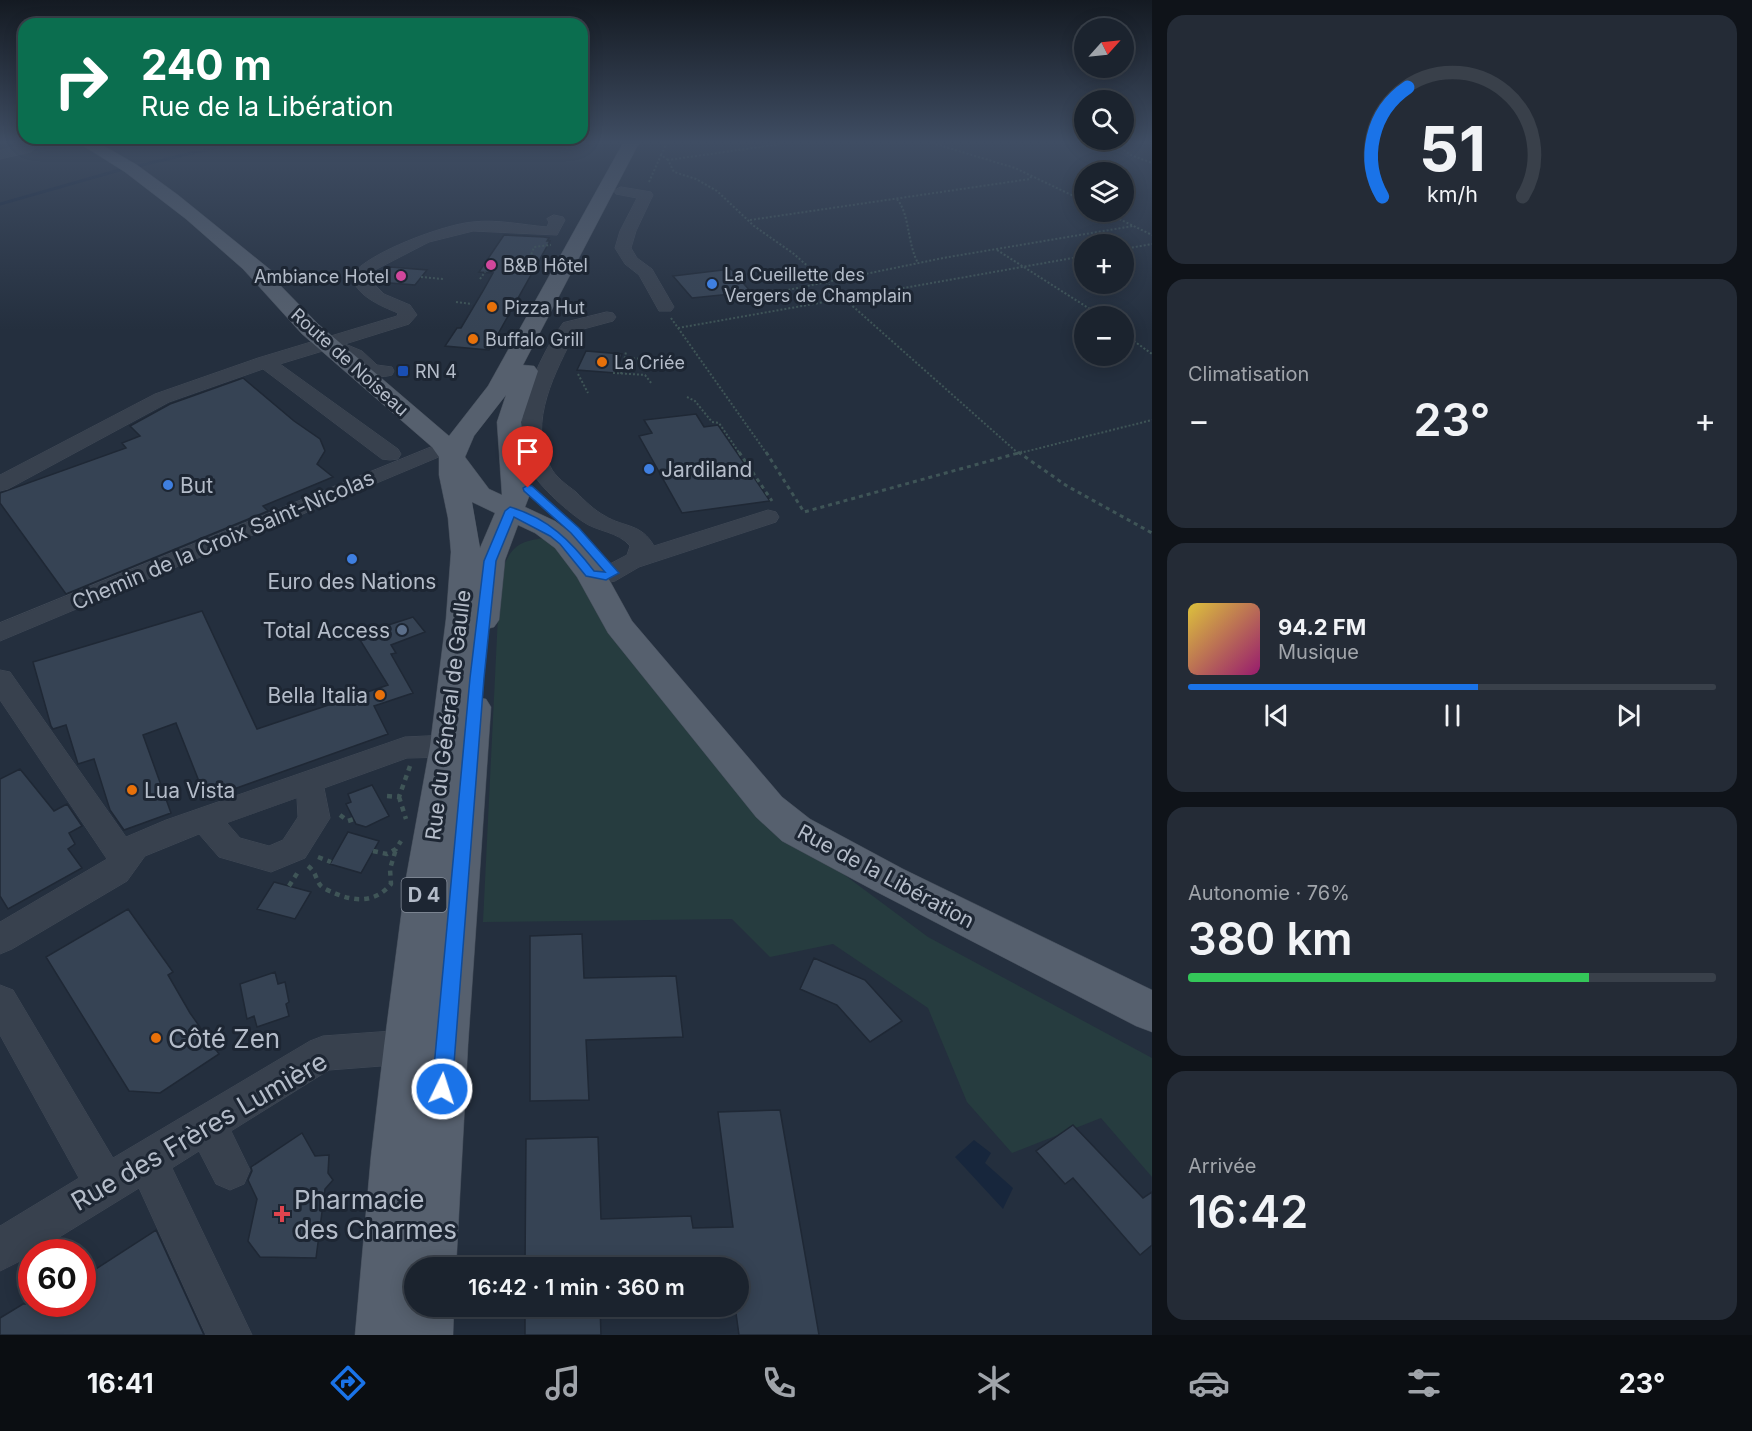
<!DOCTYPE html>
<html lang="fr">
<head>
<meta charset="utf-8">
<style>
  body { margin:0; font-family:Inter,sans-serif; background:#242b36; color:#f1f3f6; height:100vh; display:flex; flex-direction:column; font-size:22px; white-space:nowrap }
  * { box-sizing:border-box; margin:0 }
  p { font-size:20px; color:#a0a4aa }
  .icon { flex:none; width:33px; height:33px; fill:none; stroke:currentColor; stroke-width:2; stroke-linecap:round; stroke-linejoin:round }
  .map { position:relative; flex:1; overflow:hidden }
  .drawer { display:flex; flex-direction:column; gap:15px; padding:15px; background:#0f1319; width:600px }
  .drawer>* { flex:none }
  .hud { position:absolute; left:18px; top:18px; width:570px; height:126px; border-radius:18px; box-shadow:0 3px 15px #0003,0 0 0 2px #39404a; background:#0b6e4f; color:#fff; overflow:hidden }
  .needle { width:39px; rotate:63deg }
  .buttons { position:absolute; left:1074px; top:18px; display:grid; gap:12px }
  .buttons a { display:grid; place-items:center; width:60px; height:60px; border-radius:50%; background:#1b232e; box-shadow:0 3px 15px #0003,0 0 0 2px #39404a; font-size:30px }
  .speed { position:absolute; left:18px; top:1239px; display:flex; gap:12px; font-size:30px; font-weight:700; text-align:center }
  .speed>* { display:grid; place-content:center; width:78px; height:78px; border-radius:50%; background:#1b232e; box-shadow:0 3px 15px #0003,0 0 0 2px #39404a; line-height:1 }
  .speed .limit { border:9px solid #d22; background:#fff; color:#111 }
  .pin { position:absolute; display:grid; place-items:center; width:51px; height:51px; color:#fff; margin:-62px -26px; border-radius:50% 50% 50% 0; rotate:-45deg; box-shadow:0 0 6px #0007 }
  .pin .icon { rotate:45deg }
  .me { position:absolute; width:66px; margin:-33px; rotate:4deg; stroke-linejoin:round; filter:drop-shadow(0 0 4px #0008) }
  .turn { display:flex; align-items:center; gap:21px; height:126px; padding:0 24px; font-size:27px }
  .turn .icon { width:78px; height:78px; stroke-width:2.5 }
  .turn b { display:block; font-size:42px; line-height:51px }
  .big { font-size:45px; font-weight:600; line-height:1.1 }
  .drawer .tile { flex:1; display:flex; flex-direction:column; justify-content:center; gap:9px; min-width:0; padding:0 21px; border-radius:18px; background:#242b36 }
  .drawer .dial { align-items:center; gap:0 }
  .dial svg { height:156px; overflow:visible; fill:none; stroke:#39404a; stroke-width:7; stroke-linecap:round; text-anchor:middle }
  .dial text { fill:#f1f3f6; stroke:none }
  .song { display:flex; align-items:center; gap:18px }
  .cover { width:72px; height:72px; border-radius:9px; background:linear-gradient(135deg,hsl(50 70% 55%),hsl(320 70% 35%)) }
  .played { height:6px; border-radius:3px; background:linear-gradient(90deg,#1a73e8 55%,#39404a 55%) }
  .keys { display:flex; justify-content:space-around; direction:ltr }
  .heat { display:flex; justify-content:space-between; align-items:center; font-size:33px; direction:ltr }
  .charge { height:9px; border-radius:4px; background:linear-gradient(90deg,#34c759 76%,#39404a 0) }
  .trip { position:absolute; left:404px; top:1257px; width:345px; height:60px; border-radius:30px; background:#1b232e; box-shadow:0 3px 15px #0003,0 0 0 2px #39404a; font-weight:600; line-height:60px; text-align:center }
  .tab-bar { display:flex; height:96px; justify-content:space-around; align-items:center; background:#0b0e12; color:#a0a4aa }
  .tab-bar .icon { width:42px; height:42px }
  .tab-bar .current { color:#1a73e8 }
  .tab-bar b { font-size:27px; color:#f1f3f6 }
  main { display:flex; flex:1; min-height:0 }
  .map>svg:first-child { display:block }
  .green { fill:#263c3f }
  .water { fill:#17263c }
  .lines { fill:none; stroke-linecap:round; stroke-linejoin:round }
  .stream { stroke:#17263c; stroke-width:3 }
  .building { fill:#364354; stroke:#1f2835; stroke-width:1.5 }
  .minor-casing { stroke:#414a57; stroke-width:1 }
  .major-casing { stroke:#414a57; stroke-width:1 }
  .path-far2 { stroke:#3f5557; stroke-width:2; stroke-dasharray:2 2; stroke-linecap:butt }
  .path-far1 { stroke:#3f5557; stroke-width:3; stroke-dasharray:4 4; stroke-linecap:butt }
  .path { stroke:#3f5557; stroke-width:4.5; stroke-dasharray:5 5; stroke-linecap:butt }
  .minor { fill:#38414e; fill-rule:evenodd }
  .major { fill:#56606e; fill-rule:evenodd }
  .route { fill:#1a73e8; stroke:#114b97; stroke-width:1.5 }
  .hotel-dot { fill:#d1479c; stroke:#1d2633; stroke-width:2 }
  .shop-dot { fill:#3f7fe0; stroke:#1d2633; stroke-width:2 }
  .food-dot { fill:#e8710a; stroke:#1d2633; stroke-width:2 }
  .transit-dot { fill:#1a4fb4; stroke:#1d2633; stroke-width:2 }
  .service-dot { fill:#5c6f8a; stroke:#1d2633; stroke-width:2 }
  .health-dot { fill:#e0444e; stroke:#1d2633; stroke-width:2 }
  .labels { text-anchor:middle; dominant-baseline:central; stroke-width:6; stroke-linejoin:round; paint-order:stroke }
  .far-poi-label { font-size:18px; fill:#b4bcc9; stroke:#1d2633; text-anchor:start }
  .far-street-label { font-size:18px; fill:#b4bcc9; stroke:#1d2633 }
  .shield { fill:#1d2633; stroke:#878f9c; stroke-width:1.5 }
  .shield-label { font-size:20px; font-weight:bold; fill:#b4bcc9 }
  .poi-label { font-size:21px; fill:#b4bcc9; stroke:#1d2633; text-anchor:start }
  .street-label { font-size:21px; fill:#b4bcc9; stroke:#1d2633 }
  .near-poi-label { font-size:26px; fill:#b4bcc9; stroke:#1d2633; text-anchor:start }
  .near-street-label { font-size:26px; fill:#b4bcc9; stroke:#1d2633 }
</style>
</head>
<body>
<main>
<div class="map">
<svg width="1152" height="1335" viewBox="0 0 1152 1335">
  <rect width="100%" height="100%" fill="#242f3e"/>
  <path class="green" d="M544 538 562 548 757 810 928 937 1152 1058V1177L1101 1118 1012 1153 967 1102 928 1008 833 944 770 957 732 919 483 922 500 575C511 548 515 542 544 538Z"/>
  <path class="water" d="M974 1140 991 1153 985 1163 1013 1188 1003 1209 955 1157Z"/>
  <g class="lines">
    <path class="stream" d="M138 166 234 143
      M0 204 123 169"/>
  </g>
  <path class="building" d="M504 235 544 237 549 238 547 241H550L489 350 445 346 457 328H461L483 291 493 273 479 272Z
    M390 267 427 270 415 285 378 282Z
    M731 269 751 292 692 298 673 276Z
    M586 351 622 354 616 373 577 370Z
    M243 378 294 421 320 439 325 451 317 464 333 477 263 506 268 511 66 594 0 503V493L126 448 122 443 140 436 130 426 170 404Z
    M696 414 704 427 718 425 770 501 682 513 639 436 652 433 644 420Z
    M202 611 257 729 388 685 360 640 382 632 379 628 413 617 425 632 391 645 396 653 391 654 413 693 374 706 388 734 206 799 176 723 143 735 171 813 124 830 110 810 94 759 78 764 66 725 53 729 51 726 33 662Z
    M20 769 54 811 67 804 82 826 69 833 75 844 68 849 82 868 8 909 0 896V779Z
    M372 785 389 816 366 827 356 824 346 804 351 802 348 794Z
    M348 832 379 841 361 873 330 864Z
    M274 882 311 892 295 919 257 909Z
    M128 909 173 972 168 975 190 1013 219 1054 160 1093 129 1091 46 957Z
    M582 934 584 978 676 976 683 1037 586 1040 589 1100 530 1101V936Z
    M814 958 865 980 902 1021 870 1042 837 1005 800 989Z
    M275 972 278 984 285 982 289 1002 286 1004 289 1016 257 1027 254 1016 247 1019 240 984Z
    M780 1110 819 1335H739L735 1306H738V1268H525L526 1139 598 1137 601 1219 691 1216 693 1228 733 1227 718 1112Z
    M1073 1125 1143 1198 1152 1192V1245L1140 1255 1073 1178 1065 1184 1036 1151Z
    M302 1133 315 1156 329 1155 328 1173 333 1180 325 1189 316 1258 260 1257 248 1241 257 1199 248 1180 252 1171 251 1167Z
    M156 1230 204 1335H0V1318L23 1304H82V1278Z
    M525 1306H600L601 1335H525Z"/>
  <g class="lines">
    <g class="minor-casing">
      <path id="minor" d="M27 143H41L31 152 0 159V151Z
        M621 187 651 192 653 195 636 231 631 248 637 258 652 269 674 307 671 311H659L639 275 625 264 615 248 620 231 637 198 616 194 614 191Z
        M554 215 563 217 565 220 557 235 473 231 429 242 371 272 368 278 384 294 410 305 417 315 409 324 345 344 362 351 377 365 392 367 394 371 392 375C369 381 365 370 349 359 342 355 334 353 326 350L280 364 398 449 401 454 398 459 390 460 382 459 263 369 169 402 8 489 0 491V475L155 394 258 358 397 316 398 313C381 306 354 295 352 275 367 253 445 224 473 222 496 219 523 225 547 227L549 222 547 219Z
        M607 312 613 313 616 317 613 321 576 331C556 371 527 422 550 466 555 477 567 485 576 492 585 501 594 510 605 516 625 528 641 523 654 546L768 510 776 512 779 517 776 522 639 567 615 581 606 583 582 579 579 574 582 569 591 567 602 568 627 555 630 546C618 531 597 532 582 521 565 509 536 484 528 465 509 421 537 360 563 323Z
        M446 441 453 443 457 447 453 451 0 641V623Z
        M0 670 10 672 126 837 166 820 405 737 448 735 458 739 463 746 458 753 448 757 407 758 324 788 330 818 305 858 271 872 219 857 199 834 145 856 127 881 12 949 0 954V922L107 859 0 700ZM297 798 298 817 283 840 269 846 240 838 227 823Z
        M0 985 13 990 113 1158 310 1041 323 1036 420 1029 433 1034 439 1046 433 1058 420 1063 329 1070 231 1131 250 1170 244 1184 230 1190 216 1184 199 1151 172 1168 252 1335H206L139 1188 35 1252H32V1255L0 1271V1226L79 1178 0 1035Z"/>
    </g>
    <g class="major-casing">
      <path id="major" d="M79 143H99L137 165 178 195 278 276 275 280 318 324 449 436 488 386 623 143H639L523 365 534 366 538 371 521 422 530 494 525 507 555 521 575 536 606 574 632 621 782 797 810 819 903 869 1152 990V1032L1136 1026 875 891 782 841 756 817 608 633 577 577 555 548 535 533 518 525 505 560 499 620 494 627 483 630 477 628 470 696 486 699 491 707 468 1045 456 1268H414V1306H454L453 1335H355L371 1156 384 1046 406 878 430 746 446 619 451 552 448 518 439 475V457L432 447 302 334 243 269 186 219 125 172ZM506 395 497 422 502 495 489 489 465 457 474 436ZM472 502 495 513 480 548Z"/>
    </g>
    <path class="path-far2" d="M788 143 668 160 674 172 696 179 717 191 754 226 794 254 1019 454
      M932 143 1015 168 1084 201
      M1114 143 1131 155 1152 163
      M661 155 667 143
      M649 182 661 155 668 160
      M897 199C910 215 907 243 918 263
      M1105 212 1152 235
      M750 220 1030 179 1032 175
      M1124 249 1152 244
      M997 250 1101 316
      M530 258 534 247 551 245
      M421 277 443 279
      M480 279 485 272
      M749 298 943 258 1133 226
      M456 302 472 304
      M671 318 767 454
      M678 328 1084 256
      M1124 334 1152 354
      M625 358 646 359
      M613 373 645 375 652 384
      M578 374 588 393
      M621 374 626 352
      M687 397 695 401 712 422 719 423 740 454
      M1016 454 1152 420"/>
    <path class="path-far1" d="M739 452 772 501
      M766 452 804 512 1022 452
      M1018 452 1067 486 1152 533"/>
    <path class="path" d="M387 796 399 797 410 766
      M399 797 406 819
      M340 815 348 821 354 819
      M373 851 387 854 396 849 401 841
      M318 857 331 862
      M308 866C317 873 315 879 321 886 324 889 330 891 334 893 355 902 375 903 391 884L390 869 396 849
      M289 886 298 872"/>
    <use href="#minor" class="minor"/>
    <use href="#major" class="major"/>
  </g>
  <linearGradient id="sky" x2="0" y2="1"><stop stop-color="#141a22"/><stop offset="0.43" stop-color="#3f4d63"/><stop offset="1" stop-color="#3f4d63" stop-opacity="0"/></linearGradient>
  <rect width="1152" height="330" fill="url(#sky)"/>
  <path class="route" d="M528 485 532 486 579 528 619 573 606 580 586 576 560 544 550 536 514 517 496 561 484 678 452 1089 449 1096 442 1099 435 1096 432 1089 470 678 484 561 505 511 510 507C548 518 571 541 594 571L605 572 571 533 524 491 523 488Z"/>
  <g class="hotel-dot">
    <circle cx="491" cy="265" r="6"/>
    <circle cx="401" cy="276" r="6"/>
  </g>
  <g class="shop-dot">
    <circle cx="712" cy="284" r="6"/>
    <circle cx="649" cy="469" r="6"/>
    <circle cx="168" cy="485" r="6"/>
    <circle cx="352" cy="559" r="6"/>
  </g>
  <g class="food-dot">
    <circle cx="492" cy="307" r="6"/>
    <circle cx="473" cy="339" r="6"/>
    <circle cx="602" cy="362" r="6"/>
    <circle cx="380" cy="695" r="6"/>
    <circle cx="132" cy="790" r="6"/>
    <circle cx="156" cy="1038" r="6"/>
  </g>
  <rect class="transit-dot" x="397" y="365" width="12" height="12" rx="3"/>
  <circle class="service-dot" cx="402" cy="630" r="6"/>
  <path class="health-dot" d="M279 1205h6v6h6v6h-6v6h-6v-6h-6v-6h6z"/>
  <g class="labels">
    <g class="far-poi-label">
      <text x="503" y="265">B&amp;B Hôtel</text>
      <text x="724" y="274">La Cueillette des<tspan x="724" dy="21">Vergers de Champlain</tspan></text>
      <text x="389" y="276" text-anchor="end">Ambiance Hotel</text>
      <text x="504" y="307">Pizza Hut</text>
      <text x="485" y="339">Buffalo Grill</text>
      <text x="614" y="362">La Criée</text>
      <text x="415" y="371">RN 4</text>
    </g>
    <g class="far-street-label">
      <text transform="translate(350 362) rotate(42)">Route de Noiseau</text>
    </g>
    <rect class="shield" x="401.5" y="878" width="45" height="34" rx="4.5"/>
    <g class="shield-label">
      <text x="424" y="895">D 4</text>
    </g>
    <g class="poi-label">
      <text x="661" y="469">Jardiland</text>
      <text x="180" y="485">But</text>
      <text x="352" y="581" text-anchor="middle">Euro des Nations</text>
      <text x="390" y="630" text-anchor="end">Total Access</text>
      <text x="368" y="695" text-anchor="end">Bella Italia</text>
      <text x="144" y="790">Lua Vista</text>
    </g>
    <g class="street-label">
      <text transform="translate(223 540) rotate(-23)">Chemin de la Croix Saint-Nicolas</text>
      <text transform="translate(448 715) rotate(-83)">Rue du Général de Gaulle</text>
      <text transform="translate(886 876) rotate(28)">Rue de la Libération</text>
    </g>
    <g class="near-poi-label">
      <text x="168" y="1038">Côté Zen</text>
      <text x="294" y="1199">Pharmacie<tspan x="294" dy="30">des Charmes</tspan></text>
    </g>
    <g class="near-street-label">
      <text transform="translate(199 1131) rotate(-30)">Rue des Frères Lumière</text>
    </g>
  </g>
</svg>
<div class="buttons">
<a><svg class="needle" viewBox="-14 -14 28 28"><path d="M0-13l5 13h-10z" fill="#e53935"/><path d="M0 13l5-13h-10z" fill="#a0a4aa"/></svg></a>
<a><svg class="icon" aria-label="search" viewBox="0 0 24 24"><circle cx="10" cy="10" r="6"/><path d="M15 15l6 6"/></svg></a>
<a><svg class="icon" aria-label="layers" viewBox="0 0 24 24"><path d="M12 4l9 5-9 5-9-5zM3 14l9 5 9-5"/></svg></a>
<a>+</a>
<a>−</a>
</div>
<div class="speed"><div class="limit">60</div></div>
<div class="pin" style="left:528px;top:488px;background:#d93025"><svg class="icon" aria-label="arrive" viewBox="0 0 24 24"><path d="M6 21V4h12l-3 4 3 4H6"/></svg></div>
<svg class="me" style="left:442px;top:1089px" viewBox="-20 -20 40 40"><circle r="17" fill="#1a73e8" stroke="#fff" stroke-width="3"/><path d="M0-11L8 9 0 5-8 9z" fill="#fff"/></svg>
<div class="trip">16:42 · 1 min · 360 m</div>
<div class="hud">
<div class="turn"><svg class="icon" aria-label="right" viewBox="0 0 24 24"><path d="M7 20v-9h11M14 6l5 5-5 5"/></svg><div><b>240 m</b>Rue de la Libération</div></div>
</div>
</div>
<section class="drawer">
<div class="tile dial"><svg viewBox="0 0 100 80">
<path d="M14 69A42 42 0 1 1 86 69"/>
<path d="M14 69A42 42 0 0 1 27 13" stroke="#1a73e8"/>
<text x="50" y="56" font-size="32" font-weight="700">51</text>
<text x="50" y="72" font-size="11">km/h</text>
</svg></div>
<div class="tile"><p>Climatisation</p>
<div class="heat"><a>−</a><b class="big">23°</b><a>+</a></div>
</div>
<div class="tile">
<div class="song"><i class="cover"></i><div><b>94.2 FM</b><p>Musique</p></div></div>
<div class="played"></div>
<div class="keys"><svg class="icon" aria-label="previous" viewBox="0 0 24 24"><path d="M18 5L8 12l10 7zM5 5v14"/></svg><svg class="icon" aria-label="pause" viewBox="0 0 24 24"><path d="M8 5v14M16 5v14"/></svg><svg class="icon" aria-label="next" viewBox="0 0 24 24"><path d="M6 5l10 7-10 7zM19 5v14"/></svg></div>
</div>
<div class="tile"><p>Autonomie · 76%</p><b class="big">380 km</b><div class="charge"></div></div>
<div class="tile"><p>Arrivée</p><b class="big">16:42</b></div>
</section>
</main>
<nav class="tab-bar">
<b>16:41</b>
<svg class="icon current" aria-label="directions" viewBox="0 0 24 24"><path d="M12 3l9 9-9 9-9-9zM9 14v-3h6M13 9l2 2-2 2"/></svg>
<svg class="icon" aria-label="music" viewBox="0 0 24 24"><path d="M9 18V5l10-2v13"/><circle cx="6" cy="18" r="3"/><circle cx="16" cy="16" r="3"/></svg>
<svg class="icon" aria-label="phone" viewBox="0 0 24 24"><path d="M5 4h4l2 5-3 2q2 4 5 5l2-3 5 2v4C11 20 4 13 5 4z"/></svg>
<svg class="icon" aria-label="climate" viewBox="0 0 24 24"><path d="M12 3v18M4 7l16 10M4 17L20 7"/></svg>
<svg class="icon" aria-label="car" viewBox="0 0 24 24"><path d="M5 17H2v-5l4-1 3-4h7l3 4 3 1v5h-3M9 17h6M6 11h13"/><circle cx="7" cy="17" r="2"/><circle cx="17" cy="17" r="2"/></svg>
<svg class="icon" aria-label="filters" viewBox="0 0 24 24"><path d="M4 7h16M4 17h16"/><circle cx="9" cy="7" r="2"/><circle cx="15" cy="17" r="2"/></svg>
<b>23°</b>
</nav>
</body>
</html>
